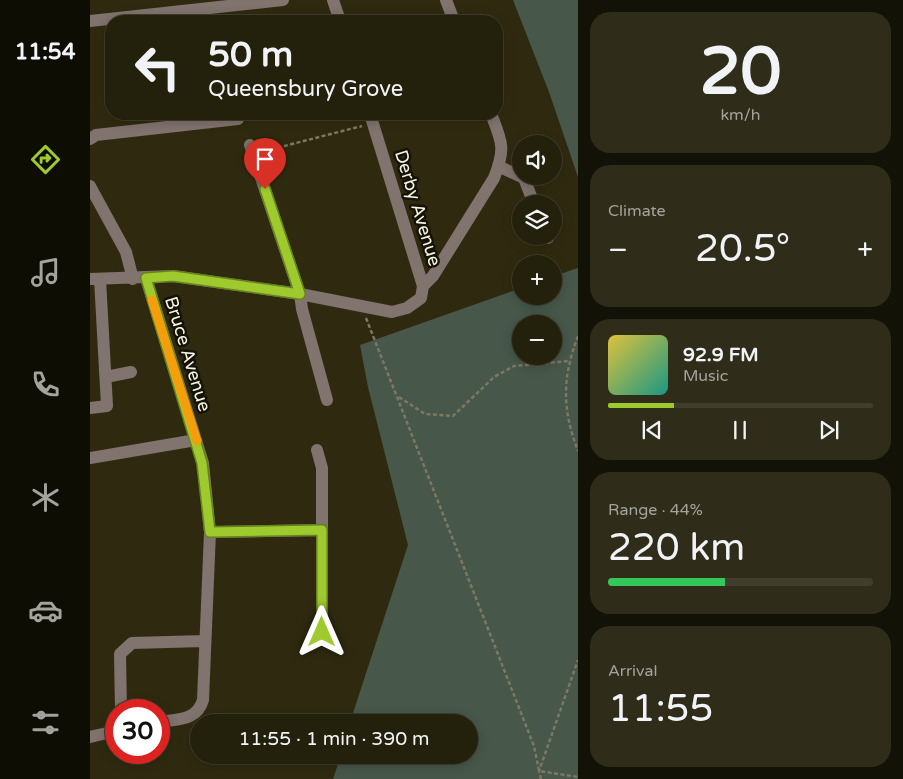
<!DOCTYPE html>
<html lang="en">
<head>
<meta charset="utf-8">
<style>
  body { margin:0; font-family:"Varela Round",sans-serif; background:#2f2d19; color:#f1f3f6; height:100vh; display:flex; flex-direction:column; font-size:19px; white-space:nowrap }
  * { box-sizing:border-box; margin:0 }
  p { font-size:16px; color:#a3a39d }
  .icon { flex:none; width:28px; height:28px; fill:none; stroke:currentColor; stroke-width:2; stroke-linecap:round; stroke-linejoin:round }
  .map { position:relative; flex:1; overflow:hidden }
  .details { display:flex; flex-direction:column; gap:12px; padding:12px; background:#131206; width:325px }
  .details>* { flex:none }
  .guide { position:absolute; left:15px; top:15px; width:398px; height:105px; border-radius:20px; box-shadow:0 2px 12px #0003,0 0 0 1px #403e2c; background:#23200b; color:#f1f3f6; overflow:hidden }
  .controls { position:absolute; left:422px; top:135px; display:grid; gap:10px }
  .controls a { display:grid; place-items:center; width:50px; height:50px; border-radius:50%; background:#23200b; box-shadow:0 2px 12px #0003,0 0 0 1px #403e2c; font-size:25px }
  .speed { position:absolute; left:15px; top:699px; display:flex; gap:10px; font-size:25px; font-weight:700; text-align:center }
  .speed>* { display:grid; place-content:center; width:65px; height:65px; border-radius:50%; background:#23200b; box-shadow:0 2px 12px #0003,0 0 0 1px #403e2c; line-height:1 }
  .speed .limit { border:8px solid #d22; background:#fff; color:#111 }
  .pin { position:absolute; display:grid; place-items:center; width:42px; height:42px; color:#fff; margin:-51px -21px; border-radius:50% 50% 50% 0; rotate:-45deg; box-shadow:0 0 5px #0007 }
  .pin .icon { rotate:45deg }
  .me { position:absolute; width:55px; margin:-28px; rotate:0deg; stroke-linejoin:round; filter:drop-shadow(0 0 4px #0008) }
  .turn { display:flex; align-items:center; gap:18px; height:105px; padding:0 20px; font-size:22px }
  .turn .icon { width:65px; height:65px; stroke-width:2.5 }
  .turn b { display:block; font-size:35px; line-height:42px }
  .big { font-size:38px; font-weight:600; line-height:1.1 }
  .details .tile { flex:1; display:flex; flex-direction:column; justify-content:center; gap:8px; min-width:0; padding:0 18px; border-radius:20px; background:#2f2d19 }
  .details .dial { align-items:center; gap:0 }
  .dial b { font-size:65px; line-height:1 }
  .song { display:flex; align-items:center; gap:15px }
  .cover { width:60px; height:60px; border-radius:8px; background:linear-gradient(135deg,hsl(50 70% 55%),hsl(170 70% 35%)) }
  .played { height:5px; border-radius:2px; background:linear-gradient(90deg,#9fca2d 25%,#403e2c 25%) }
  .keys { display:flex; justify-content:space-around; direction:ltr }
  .heat { display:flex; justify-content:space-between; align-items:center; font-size:28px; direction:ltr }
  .charge { height:8px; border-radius:4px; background:linear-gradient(90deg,#34c759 44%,#403e2c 0) }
  .trip { position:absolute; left:100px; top:714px; width:288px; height:50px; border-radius:25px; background:#23200b; box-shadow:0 2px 12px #0003,0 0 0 1px #403e2c; font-weight:600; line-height:50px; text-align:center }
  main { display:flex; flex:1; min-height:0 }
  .tabs { display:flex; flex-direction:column; width:90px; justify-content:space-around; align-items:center; background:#0e0d04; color:#a3a39d }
  .tabs .icon { width:35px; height:35px }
  .tabs .on { color:#9fca2d }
  .tabs b { font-size:22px; color:#f1f3f6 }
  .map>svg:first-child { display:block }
  .green { fill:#47574a; fill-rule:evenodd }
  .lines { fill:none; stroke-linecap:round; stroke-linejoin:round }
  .path { stroke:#7c7861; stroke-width:2.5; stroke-dasharray:4 2.5; stroke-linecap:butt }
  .minor { stroke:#81736e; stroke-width:12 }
  .route-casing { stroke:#67831d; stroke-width:12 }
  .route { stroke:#9fca2d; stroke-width:9 }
  .slow { stroke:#f59e0b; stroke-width:9 }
  .labels { text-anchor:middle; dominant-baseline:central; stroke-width:5; stroke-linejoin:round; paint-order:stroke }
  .street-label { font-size:18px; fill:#f8f5e5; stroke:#151307 }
</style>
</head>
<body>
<main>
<nav class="tabs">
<b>11:54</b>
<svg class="icon on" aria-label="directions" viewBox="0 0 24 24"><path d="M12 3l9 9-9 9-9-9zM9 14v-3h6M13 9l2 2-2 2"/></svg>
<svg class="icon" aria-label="music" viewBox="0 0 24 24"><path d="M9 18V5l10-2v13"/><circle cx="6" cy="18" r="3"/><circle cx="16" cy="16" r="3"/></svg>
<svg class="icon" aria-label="phone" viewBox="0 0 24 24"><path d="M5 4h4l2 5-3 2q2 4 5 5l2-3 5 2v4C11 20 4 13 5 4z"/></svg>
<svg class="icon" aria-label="climate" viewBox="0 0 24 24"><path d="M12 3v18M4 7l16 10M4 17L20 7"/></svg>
<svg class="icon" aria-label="car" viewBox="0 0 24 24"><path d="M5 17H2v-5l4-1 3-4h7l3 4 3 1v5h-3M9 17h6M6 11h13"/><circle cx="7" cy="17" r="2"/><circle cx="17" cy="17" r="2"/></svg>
<svg class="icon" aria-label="filters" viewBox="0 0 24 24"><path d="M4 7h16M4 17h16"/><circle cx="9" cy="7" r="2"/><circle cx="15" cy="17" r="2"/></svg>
</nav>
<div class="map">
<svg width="488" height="779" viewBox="0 0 488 779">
  <rect width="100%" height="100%" fill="#2f2a0f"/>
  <path class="green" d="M423 0H488V177L459 92Z
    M488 268V779H243L251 755H379V722H260L318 545 278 387 270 345 431 288V296H464V276ZM431 324H464V356H431Z"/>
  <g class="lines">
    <path class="path" d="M175 151 272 126
      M276 318 444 746 449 771 488 777
      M488 336C472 378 472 409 488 451
      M309 397 335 414 363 416 404 377 424 366 479 361
      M451 779 449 771 488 660"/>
    <path class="minor" d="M243 0 250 21
      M356 0 364 21
      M0 21 193 0
      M0 139 6 135 148 119
      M160 145 210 294 212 309 237 400
      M408 166 434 178 444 204
      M0 186 36 252 43 279
      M457 236 458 238
      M56 278 113 463 120 532 113 700C107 721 87 719 69 722
      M0 279 83 276 210 294 302 312 317 308 331 298 333 286 280 114
      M333 286 343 276 404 178C416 148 412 142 401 114
      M16 377 41 372
      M0 408 17 406 10 279
      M227 450 232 468V632
      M0 458 106 440
      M120 532 232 530
      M31 710 30 654 42 643 114 641
      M0 737 26 731"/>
  </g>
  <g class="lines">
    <g class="route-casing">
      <path id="route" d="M175 189 210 294 83 276 56 278 112 463 120 532 232 530V632"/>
    </g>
    <use href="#route" class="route"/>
    <path class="slow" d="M62 300 107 441"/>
  </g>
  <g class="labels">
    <g class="street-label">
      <text transform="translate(328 208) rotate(73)">Derby Avenue</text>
      <text transform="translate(98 354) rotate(73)">Bruce Avenue</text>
    </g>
  </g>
</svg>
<div class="controls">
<a><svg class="icon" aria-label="sound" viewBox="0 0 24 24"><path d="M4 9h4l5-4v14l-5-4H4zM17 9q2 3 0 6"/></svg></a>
<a><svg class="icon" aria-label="layers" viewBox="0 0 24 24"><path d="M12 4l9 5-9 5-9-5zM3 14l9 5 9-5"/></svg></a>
<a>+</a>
<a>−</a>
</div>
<div class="speed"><div class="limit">30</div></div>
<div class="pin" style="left:175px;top:189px;background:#d93025"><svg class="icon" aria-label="arrive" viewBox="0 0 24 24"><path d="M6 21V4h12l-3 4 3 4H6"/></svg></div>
<svg class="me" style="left:232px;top:632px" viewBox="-20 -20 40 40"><path d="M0-17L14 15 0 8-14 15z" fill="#9fca2d" stroke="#fff" stroke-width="4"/></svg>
<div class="trip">11:55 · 1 min · 390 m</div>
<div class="guide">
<div class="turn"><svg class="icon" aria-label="left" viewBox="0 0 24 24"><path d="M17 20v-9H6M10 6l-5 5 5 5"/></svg><div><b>50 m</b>Queensbury Grove</div></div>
</div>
</div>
<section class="details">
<div class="tile dial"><b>20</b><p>km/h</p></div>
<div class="tile"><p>Climate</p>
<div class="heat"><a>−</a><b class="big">20.5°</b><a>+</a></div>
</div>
<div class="tile">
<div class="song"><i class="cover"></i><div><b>92.9 FM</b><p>Music</p></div></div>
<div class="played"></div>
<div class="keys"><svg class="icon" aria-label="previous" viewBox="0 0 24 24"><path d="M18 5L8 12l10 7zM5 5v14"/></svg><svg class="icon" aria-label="pause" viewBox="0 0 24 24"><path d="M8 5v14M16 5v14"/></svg><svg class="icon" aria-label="next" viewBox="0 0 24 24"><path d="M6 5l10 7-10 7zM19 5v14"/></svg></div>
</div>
<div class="tile"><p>Range · 44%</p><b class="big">220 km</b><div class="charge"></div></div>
<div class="tile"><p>Arrival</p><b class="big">11:55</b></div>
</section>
</main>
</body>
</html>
